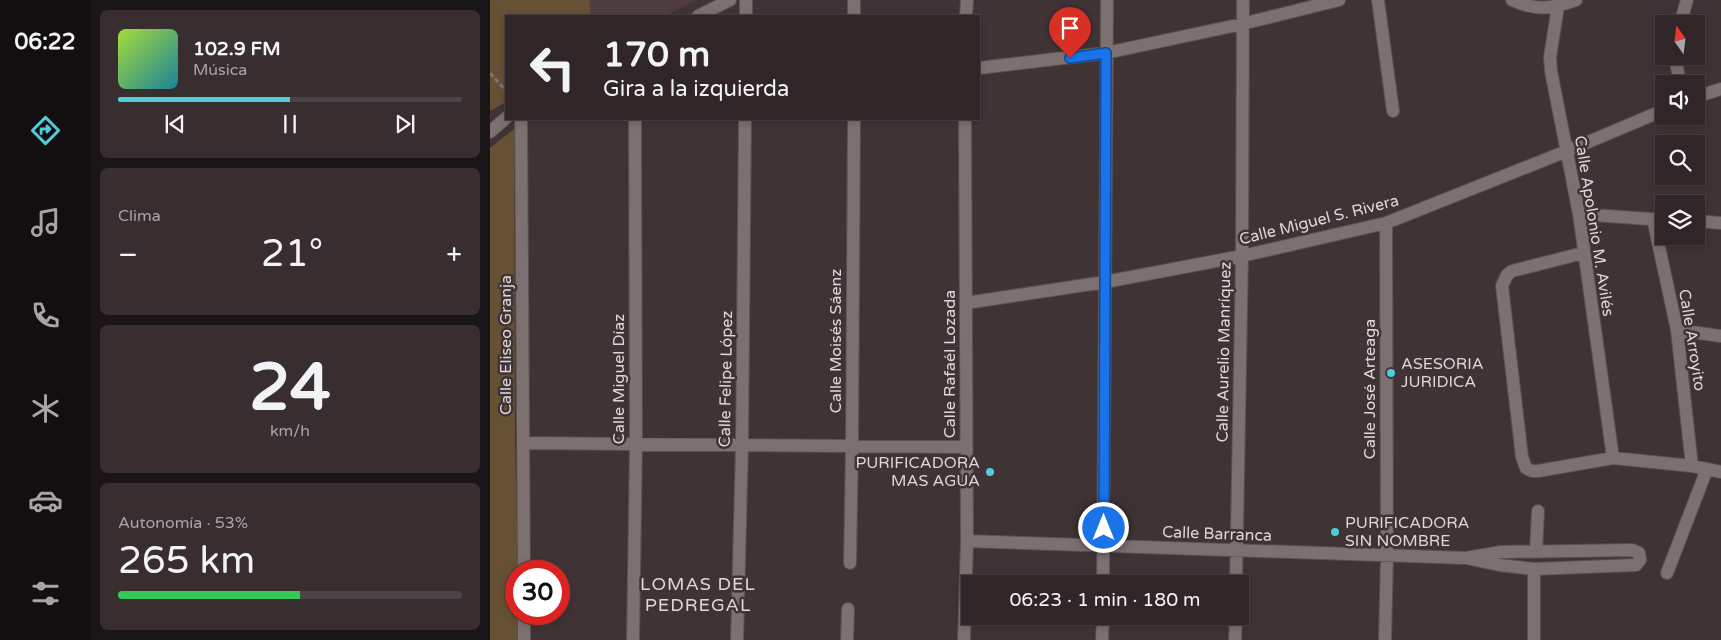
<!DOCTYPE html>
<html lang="es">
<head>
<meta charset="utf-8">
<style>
  body { margin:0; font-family:"Varela Round",sans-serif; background:#382e30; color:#f1f3f6; height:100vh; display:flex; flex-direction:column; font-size:19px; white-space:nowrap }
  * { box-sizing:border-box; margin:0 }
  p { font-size:16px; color:#a8a5a8 }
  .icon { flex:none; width:28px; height:28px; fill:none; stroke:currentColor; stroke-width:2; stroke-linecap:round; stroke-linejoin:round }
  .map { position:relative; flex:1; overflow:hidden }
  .panel { display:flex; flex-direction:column; gap:10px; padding:10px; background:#1a1516; width:400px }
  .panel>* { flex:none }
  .hud { position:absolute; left:15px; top:15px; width:475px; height:105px; border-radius:0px; box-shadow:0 2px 8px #0003,0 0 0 1px #4b4345; background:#302628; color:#f1f3f6; overflow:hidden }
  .needle { width:32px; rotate:346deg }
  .tools { position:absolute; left:1165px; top:15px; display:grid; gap:10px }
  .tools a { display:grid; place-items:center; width:50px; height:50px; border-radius:0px; background:#302628; box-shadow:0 2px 8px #0003,0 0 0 1px #4b4345; font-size:25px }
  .speed { position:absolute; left:15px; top:560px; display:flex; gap:10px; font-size:25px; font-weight:700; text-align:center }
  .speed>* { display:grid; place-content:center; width:65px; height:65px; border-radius:50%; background:#302628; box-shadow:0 2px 8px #0003,0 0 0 1px #4b4345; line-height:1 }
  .speed .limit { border:8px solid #d22; background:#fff; color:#111 }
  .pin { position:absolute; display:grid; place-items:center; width:42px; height:42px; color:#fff; margin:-51px -21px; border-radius:50% 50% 50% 0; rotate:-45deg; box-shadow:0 0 5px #0007 }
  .pin .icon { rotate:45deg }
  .me { position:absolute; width:55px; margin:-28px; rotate:0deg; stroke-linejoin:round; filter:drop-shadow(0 0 4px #0008) }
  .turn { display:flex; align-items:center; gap:18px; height:105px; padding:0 15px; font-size:22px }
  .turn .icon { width:65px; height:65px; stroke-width:2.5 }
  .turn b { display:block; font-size:35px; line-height:42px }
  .big { font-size:38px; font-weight:600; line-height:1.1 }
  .panel .card { flex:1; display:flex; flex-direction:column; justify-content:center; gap:8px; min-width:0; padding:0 18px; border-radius:8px; background:#382e30 }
  .panel .dial { align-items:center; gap:0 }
  .dial b { font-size:65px; line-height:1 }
  .song { display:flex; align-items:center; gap:15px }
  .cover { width:60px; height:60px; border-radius:8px; background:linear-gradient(135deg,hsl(80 70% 55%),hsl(190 70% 35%)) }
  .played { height:5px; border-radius:2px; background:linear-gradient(90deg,#53cbda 50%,#4b4345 50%) }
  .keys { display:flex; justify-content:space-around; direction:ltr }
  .heat { display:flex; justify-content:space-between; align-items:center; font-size:28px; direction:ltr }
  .charge { height:8px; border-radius:4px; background:linear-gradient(90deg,#34c759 53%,#4b4345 0) }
  .trip { position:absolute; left:471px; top:575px; width:288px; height:50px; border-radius:0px; background:#302628; box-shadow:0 2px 8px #0003,0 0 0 1px #4b4345; font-weight:600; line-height:50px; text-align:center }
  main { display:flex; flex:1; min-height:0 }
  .dock { display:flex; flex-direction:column; width:90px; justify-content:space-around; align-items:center; background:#130f10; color:#a8a5a8 }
  .dock .icon { width:35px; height:35px }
  .dock .on { color:#53cbda }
  .dock b { font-size:22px; color:#f1f3f6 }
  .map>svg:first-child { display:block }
  .built { fill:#503d40 }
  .green { fill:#675135 }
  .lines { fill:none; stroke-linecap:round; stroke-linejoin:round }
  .minor-casing { stroke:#5a5051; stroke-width:14 }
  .path { stroke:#7f7476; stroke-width:3; stroke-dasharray:5 2.5; stroke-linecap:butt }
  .minor { stroke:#7d7071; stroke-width:12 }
  .route-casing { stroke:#114b97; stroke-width:12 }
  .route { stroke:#1a73e8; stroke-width:9 }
  .poi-dot { fill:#53cbda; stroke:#403335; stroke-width:2 }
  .labels { text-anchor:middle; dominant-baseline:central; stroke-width:5; stroke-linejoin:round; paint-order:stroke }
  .street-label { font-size:16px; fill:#ded7d8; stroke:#403335 }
  .poi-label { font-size:16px; fill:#ded7d8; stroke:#403335; text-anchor:start }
  .neighbourhood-label { font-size:18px; letter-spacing:1px; fill:#e5d5d7; stroke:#403335 }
</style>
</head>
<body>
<main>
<nav class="dock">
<b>06:22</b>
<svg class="icon on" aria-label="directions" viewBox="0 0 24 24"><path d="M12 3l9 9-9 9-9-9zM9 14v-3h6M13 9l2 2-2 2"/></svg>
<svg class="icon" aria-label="music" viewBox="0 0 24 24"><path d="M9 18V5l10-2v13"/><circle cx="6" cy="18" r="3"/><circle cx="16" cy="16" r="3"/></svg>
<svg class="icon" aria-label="phone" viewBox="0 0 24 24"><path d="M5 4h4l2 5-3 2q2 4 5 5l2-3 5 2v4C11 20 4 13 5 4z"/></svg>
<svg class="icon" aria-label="climate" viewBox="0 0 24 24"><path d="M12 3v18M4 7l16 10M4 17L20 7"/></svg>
<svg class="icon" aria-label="car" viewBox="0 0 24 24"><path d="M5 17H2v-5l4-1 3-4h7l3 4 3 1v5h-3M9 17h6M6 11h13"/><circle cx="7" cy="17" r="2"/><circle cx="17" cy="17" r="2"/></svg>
<svg class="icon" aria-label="filters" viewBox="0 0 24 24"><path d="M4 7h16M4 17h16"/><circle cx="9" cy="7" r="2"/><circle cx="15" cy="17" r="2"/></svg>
</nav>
<section class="panel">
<div class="card">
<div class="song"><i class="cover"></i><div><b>102.9 FM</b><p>Música</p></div></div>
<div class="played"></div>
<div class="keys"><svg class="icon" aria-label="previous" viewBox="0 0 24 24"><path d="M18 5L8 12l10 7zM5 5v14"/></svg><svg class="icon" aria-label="pause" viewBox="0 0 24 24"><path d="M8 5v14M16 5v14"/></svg><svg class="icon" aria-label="next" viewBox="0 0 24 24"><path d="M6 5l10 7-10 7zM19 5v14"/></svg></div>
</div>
<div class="card"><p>Clima</p>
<div class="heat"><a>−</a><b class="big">21°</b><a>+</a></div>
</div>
<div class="card dial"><b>24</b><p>km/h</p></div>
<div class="card"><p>Autonomía · 53%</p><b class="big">265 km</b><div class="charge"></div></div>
</section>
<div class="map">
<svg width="1231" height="640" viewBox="0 0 1231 640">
  <rect width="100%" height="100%" fill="#403335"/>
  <path class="built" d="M99 0H206L175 16H101Z"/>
  <path class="green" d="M0 0H99L101 16H16V102L0 111Z
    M24 129 25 440 28 571H26V614H29V640H0V148Z"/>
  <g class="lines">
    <g class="minor-casing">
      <path id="minor" d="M888 0 903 111
        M1022 0C1047 11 1061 9 1086 0
        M1069 0 1060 57 1061 71 1089 214 1123 458
        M208 16 240 0
        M256 16V0
        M364 16V0
        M476 16 477 0
        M1190 24 1197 0
        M1185 56 1190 84
        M489 68 616 53 752 24 849 0
        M1206 97 1231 89
        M31 119 34 571
        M0 132 16 118
        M1089 214 1174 220
        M1163 219 1187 330 1202 466
        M1206 221 1231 223
        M1093 253 1022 271 1017 275 1012 286 1032 457 1036 468 1042 471H1048L1123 458 1202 466 1231 472
        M476 303 615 282 752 256 896 223 1077 151 1174 110
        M1187 330 1231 336
        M33 443 476 447
        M477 541 976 558 1009 565 1044 569 1146 565 1150 560 1149 553 1142 550 1011 552 976 558
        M1046 552 1048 511
        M360 563 362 446 364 119
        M1044 569V640
        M1177 573 1217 469
        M613 584 617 0
        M746 584 752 256 753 0
        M34 614V640
        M143 640 146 444 145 119
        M247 640 252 445 255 119
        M357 640 358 609
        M474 640 477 541 475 119
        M612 640 613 616
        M745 640 746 616
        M895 640 897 555 896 223"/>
    </g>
    <path class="path" d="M0 73 16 91"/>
    <use href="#minor" class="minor"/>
  </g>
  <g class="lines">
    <g class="route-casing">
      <path id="route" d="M580 58 616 53 614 528"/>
    </g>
    <use href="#route" class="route"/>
  </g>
  <g class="poi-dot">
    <circle cx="901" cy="373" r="5"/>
    <circle cx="500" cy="472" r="5"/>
    <circle cx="845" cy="532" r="5"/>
  </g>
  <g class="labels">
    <g class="street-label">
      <text transform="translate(829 220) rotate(-14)">Calle Miguel S. Rivera</text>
      <text transform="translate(1104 226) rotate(81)">Calle Apolonio M. Avilés</text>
      <text transform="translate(1202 340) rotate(81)">Calle Arroyito</text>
      <text transform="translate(346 341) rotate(-90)">Calle Moisés Sáenz</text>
      <text transform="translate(16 345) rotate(-90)">Calle Eliseo Granja</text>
      <text transform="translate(734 352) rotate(-89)">Calle Aurelio Manríquez</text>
      <text transform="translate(460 364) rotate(-90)">Calle Rafaél Lozada</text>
      <text transform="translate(129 379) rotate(-90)">Calle Miguel Díaz</text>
      <text transform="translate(236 379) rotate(-89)">Calle Felipe López</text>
      <text transform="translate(880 389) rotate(-90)">Calle José Arteaga</text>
      <text transform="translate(727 534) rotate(2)">Calle Barranca</text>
    </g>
    <g class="poi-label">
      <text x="911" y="364">ASESORIA<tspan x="911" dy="18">JURIDICA</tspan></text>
      <text x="490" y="463" text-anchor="end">PURIFICADORA<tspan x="490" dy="18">MAS AGUA</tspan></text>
      <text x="855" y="523">PURIFICADORA<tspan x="855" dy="18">SIN NOMBRE</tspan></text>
    </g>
    <g class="neighbourhood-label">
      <text x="208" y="584">LOMAS DEL<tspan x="208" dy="21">PEDREGAL</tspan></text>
    </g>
  </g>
</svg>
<div class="tools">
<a><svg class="needle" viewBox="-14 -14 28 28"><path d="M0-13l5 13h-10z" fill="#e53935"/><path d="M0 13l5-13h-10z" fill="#a8a5a8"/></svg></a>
<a><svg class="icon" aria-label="sound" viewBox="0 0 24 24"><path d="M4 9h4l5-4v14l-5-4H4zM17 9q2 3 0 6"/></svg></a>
<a><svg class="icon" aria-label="search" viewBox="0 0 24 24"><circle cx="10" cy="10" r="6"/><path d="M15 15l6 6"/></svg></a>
<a><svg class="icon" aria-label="layers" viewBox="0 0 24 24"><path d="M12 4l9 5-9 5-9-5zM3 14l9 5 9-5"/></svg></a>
</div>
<div class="speed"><div class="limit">30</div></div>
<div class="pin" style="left:580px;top:58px;background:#d93025"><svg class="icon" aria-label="arrive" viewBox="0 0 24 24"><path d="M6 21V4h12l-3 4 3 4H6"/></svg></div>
<svg class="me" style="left:614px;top:528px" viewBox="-20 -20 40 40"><circle r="17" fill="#1a73e8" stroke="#fff" stroke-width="3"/><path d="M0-11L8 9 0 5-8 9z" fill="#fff"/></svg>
<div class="trip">06:23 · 1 min · 180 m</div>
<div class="hud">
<div class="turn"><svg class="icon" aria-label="left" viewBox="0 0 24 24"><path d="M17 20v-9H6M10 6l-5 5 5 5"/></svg><div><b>170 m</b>Gira a la izquierda</div></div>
</div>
</div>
</main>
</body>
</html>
